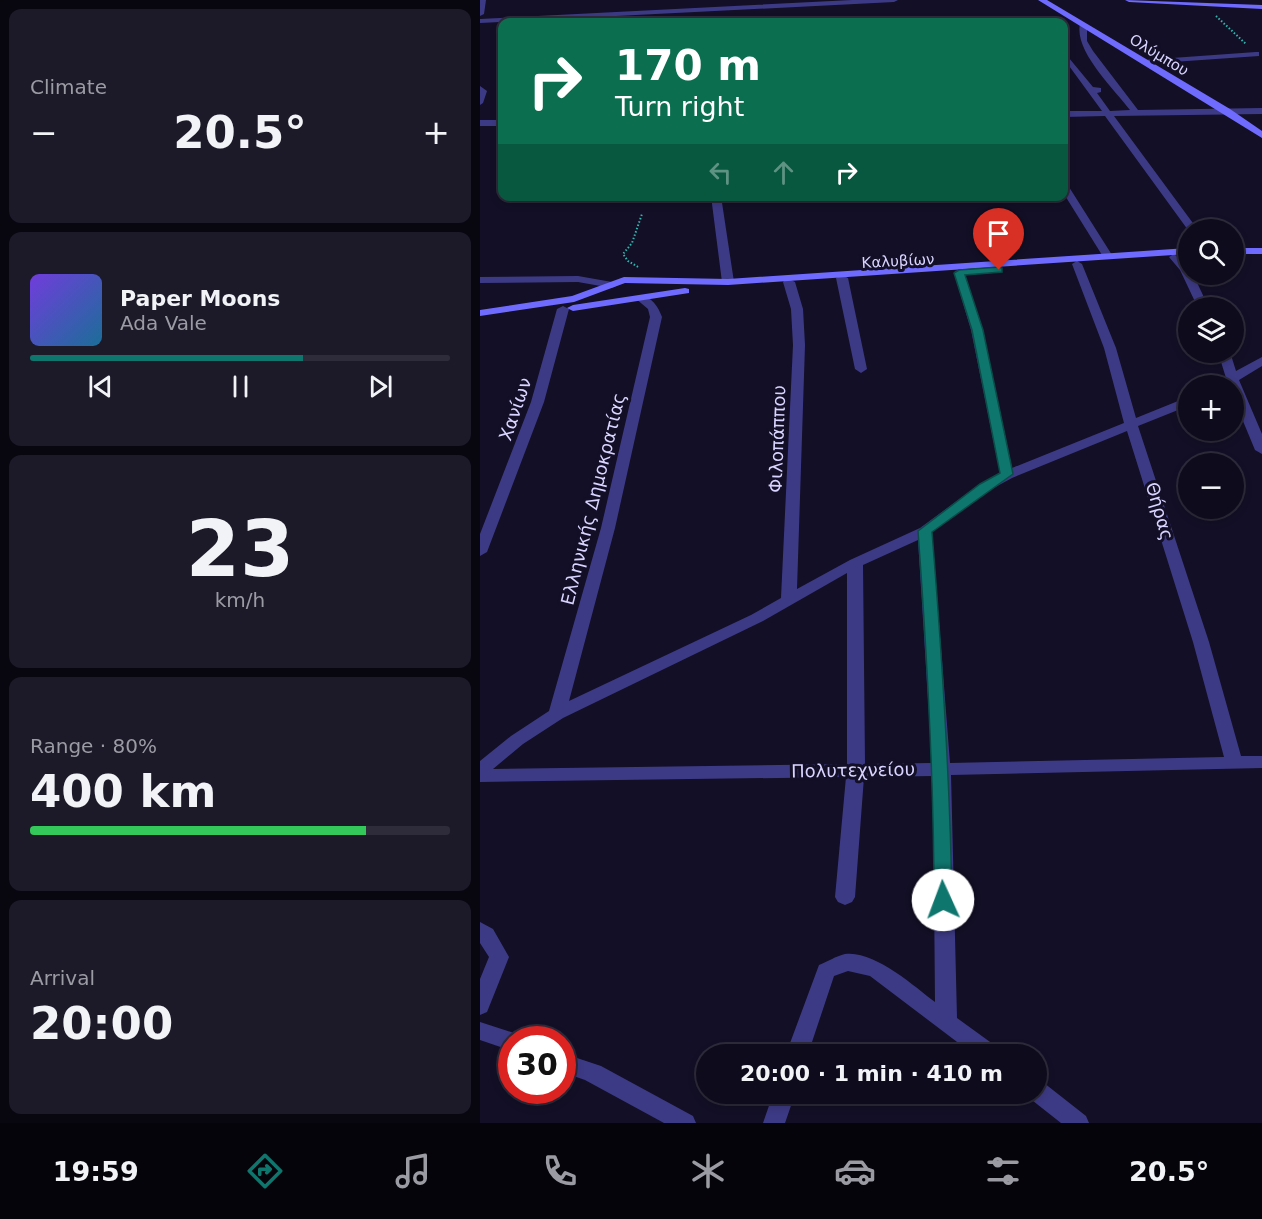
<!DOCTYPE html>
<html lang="en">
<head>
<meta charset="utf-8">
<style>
  body { margin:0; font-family:"DejaVu Sans",sans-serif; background:#1c1929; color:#f1f3f6; height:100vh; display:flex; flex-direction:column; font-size:22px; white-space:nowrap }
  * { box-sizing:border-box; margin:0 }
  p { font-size:20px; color:#9b9ba3 }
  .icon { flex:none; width:33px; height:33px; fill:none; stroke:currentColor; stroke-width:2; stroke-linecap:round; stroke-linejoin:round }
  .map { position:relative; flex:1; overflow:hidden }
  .details { display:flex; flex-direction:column; gap:9px; padding:9px; background:#08060f; width:480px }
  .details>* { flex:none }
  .guide { position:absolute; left:18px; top:18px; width:570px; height:183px; border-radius:12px; box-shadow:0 3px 9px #0003,0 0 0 2px #2e2b3b; background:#0b6e4f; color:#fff; overflow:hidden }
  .controls { position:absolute; left:698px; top:219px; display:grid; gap:12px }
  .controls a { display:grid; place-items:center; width:66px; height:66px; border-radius:50%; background:#0e0b1c; box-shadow:0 3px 9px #0003,0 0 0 2px #2e2b3b; font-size:30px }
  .speed { position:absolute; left:18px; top:1026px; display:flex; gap:12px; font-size:30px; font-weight:700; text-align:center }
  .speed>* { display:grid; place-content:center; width:78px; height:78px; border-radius:50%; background:#0e0b1c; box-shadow:0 3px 9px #0003,0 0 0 2px #2e2b3b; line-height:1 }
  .speed .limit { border:9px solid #d22; background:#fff; color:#111 }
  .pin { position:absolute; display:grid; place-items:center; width:51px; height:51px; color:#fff; margin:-62px -26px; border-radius:50% 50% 50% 0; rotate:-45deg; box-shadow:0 0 6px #0007 }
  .pin .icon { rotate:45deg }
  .me { position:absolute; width:66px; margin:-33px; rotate:358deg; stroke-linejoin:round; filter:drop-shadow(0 0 4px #0008) }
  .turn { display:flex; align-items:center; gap:21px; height:126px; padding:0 18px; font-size:27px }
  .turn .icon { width:78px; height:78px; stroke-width:2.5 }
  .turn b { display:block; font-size:42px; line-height:51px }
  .lanes { display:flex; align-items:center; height:57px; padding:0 18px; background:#0003; justify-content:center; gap:30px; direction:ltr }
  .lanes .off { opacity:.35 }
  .big { font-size:45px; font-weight:800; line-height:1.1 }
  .details .card { flex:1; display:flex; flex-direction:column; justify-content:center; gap:9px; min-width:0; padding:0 21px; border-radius:12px; background:#1c1929 }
  .details .dial { align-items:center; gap:0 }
  .dial b { font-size:78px; line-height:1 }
  .song { display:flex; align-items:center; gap:18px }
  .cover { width:72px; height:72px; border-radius:9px; background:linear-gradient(135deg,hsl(260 70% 55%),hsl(200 70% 35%)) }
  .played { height:6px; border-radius:3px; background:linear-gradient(90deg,#0f766e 65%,#2e2b3b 65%) }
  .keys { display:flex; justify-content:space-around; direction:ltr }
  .heat { display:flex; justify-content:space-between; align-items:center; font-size:33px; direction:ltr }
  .charge { height:9px; border-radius:4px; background:linear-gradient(90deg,#34c759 80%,#2e2b3b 0) }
  .trip { position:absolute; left:216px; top:1044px; width:351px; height:60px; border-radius:30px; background:#0e0b1c; box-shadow:0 3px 9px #0003,0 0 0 2px #2e2b3b; font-weight:800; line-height:60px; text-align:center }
  .tabs { display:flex; height:96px; justify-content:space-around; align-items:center; background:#06040b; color:#9b9ba3 }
  .tabs .icon { width:42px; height:42px }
  .tabs .current { color:#0f766e }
  .tabs b { font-size:27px; color:#f1f3f6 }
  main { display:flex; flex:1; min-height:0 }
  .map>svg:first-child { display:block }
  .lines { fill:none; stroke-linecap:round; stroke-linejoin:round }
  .path { stroke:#2fb8b0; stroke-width:2; stroke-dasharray:1.5 2; stroke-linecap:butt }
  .lane { fill:#3d3a85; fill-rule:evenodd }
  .street { fill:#3d3a85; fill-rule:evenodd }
  .secondary { fill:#6f6bff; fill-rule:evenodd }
  .route { fill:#0f766e; stroke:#0a4d48; stroke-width:1.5 }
  .labels { text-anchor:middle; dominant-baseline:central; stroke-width:6; stroke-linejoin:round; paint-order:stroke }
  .far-street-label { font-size:15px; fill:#d9d4ff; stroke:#130f26 }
  .street-label { font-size:18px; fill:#d9d4ff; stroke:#130f26 }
</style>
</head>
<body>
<main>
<section class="details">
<div class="card"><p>Climate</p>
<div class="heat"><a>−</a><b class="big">20.5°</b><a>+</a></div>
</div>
<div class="card">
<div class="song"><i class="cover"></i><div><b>Paper Moons</b><p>Ada Vale</p></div></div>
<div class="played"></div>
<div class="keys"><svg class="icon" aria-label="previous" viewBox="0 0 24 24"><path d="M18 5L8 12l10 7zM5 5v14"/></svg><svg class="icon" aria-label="pause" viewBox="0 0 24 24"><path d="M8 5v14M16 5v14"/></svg><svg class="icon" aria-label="next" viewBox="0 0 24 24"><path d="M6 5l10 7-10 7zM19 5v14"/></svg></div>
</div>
<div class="card dial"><b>23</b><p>km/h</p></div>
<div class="card"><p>Range · 80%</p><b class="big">400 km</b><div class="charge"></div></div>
<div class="card"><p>Arrival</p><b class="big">20:00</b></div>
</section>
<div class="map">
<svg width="782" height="1123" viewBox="0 0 782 1123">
  <rect width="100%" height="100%" fill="#130f26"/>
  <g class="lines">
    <path class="path" d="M736 16 766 44
      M158 267 148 261 143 254 152 243 162 214"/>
    <path class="lane" d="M0 86 7 91 3 103 0 105Z"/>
    <path class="street" d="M0 0H6L4 14 0 16Z
      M372 0H418L414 2 0 23V19Z
      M600 24 607 26V41L613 51 658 110 782 108V114L634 116 718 230H708L625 116 584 117V111H622L584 59V52L613 87 621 88V92L617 93 630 111 650 110C634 89 594 51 600 24Z
      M776 52H779V56L664 64 660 62 664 60Z
      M0 120H22V126H0Z
      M584 184 589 187 632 255 631 257H623L622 255 584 194Z
      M231 196H241L254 282 248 285 242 282Z
      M694 254 708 266V274H713L729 308H718L700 270 689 257Z
      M597 261 602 264 636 348 656 418 708 397V406L658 426 729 642 761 756H782V768L471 775 477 1018 517 1047 520 1054H493L390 976 368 971 354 976 328 1054H306L339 965C347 962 356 956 365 954 394 950 434 986 455 1002L453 776 384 777 375 897 372 902 365 905 358 902 355 897 366 777 0 782V761L31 736 69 711 121 528 170 317 168 309 155 298 157 296C170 294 178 306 182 317L135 528 89 701 271 615 301 598 313 345 311 309 303 282 305 280 309 279 315 282 323 309 325 345 317 589 370 560 440 528 500 484 520 473 491 330 474 273 475 271 479 270 484 273 503 330 532 468 644 423 624 348 592 264ZM647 431 713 642 744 757 470 763 452 532 510 490 532 478ZM438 540 452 763 385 764 383 565ZM367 573V764L13 769 43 744 83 718 283 621Z
      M362 275 368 278 387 369 381 373 375 369 356 278Z
      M98 276 132 282 138 285 132 288 98 282 0 283V277Z
      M83 306 89 309 64 402 7 552 0 556V534L51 402 77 309Z
      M738 352H750L756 371 782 357V366L759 380 782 434V454L775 450 753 397V386H735L746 378Z
      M0 922 13 929 29 957 7 1012 0 1015V979L9 957 0 943Z
      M0 1022 40 1035 42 1040H32V1051L0 1040Z
      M82 1053 121 1066 213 1116 216 1123H184L105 1080 82 1072Z
      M556 1080 564 1083 606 1116 609 1123H581L548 1097 546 1094H556Z
      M293 1094H315L305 1123H283Z"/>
    <path class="secondary" d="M558 0H567L750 109 782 131V138Z
      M645 0 782 5V9L649 2Z
      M708 248V254L248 285 145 283 94 302 0 316V310L92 296 144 277 248 279Z
      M753 248H782V254H753Z
      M205 288 209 289V293L93 311 87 308 93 305Z"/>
  </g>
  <path class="route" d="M519 267 522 268V272L485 275 503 330 533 474 452 532C462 655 470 777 472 900L469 905 463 907 456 905 454 900C454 777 447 654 438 531L500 484 520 473 492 330 474 273 479 270Z"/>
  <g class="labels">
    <g class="far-street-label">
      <text transform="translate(679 55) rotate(31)">Ολύμπου</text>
      <text transform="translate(418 261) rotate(-3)">Καλυβίων</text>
    </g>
    <g class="street-label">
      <text transform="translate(35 409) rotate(-71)">Χανίων</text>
      <text transform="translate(297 439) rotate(-88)">Φιλοπάππου</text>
      <text transform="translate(113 499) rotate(-76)">Ελληνικής Δημοκρατίας</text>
      <text transform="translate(680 511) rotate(74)">Θήρας</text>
      <text transform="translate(373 770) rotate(-1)">Πολυτεχνείου</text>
    </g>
  </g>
</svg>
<div class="controls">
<a><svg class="icon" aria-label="search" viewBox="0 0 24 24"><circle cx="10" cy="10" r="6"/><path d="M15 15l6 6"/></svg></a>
<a><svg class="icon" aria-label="layers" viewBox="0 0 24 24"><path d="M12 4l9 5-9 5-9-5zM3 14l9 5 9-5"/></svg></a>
<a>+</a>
<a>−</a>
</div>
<div class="speed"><div class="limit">30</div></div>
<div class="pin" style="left:519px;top:270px;background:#d93025"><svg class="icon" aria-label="arrive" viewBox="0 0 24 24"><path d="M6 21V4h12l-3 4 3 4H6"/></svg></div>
<svg class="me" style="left:463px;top:900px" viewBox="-20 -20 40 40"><circle r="19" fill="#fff"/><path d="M0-13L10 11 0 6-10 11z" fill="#0f766e"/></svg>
<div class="trip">20:00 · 1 min · 410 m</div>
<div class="guide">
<div class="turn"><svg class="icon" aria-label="right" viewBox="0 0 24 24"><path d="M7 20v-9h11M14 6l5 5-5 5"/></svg><div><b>170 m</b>Turn right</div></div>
<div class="lanes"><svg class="icon off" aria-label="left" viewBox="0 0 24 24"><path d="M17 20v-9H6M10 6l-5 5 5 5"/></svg><svg class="icon off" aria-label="ahead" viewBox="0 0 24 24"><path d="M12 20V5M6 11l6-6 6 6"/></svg><svg class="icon" aria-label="right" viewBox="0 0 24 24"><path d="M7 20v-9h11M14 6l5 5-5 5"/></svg></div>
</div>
</div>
</main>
<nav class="tabs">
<b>19:59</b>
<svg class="icon current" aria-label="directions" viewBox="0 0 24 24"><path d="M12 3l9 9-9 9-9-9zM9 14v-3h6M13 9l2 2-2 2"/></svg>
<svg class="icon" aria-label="music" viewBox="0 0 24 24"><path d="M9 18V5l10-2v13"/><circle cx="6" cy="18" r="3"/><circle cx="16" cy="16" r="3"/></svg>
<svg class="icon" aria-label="phone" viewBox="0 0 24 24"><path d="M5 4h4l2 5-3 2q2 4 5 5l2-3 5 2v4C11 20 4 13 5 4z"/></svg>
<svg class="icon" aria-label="climate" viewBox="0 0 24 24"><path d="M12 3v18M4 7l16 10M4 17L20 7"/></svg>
<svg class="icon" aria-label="car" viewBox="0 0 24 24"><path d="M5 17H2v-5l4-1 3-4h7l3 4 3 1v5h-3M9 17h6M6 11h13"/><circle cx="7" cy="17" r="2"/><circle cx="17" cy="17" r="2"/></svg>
<svg class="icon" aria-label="filters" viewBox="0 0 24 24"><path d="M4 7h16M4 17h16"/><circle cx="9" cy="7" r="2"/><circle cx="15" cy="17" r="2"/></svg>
<b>20.5°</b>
</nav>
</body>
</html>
